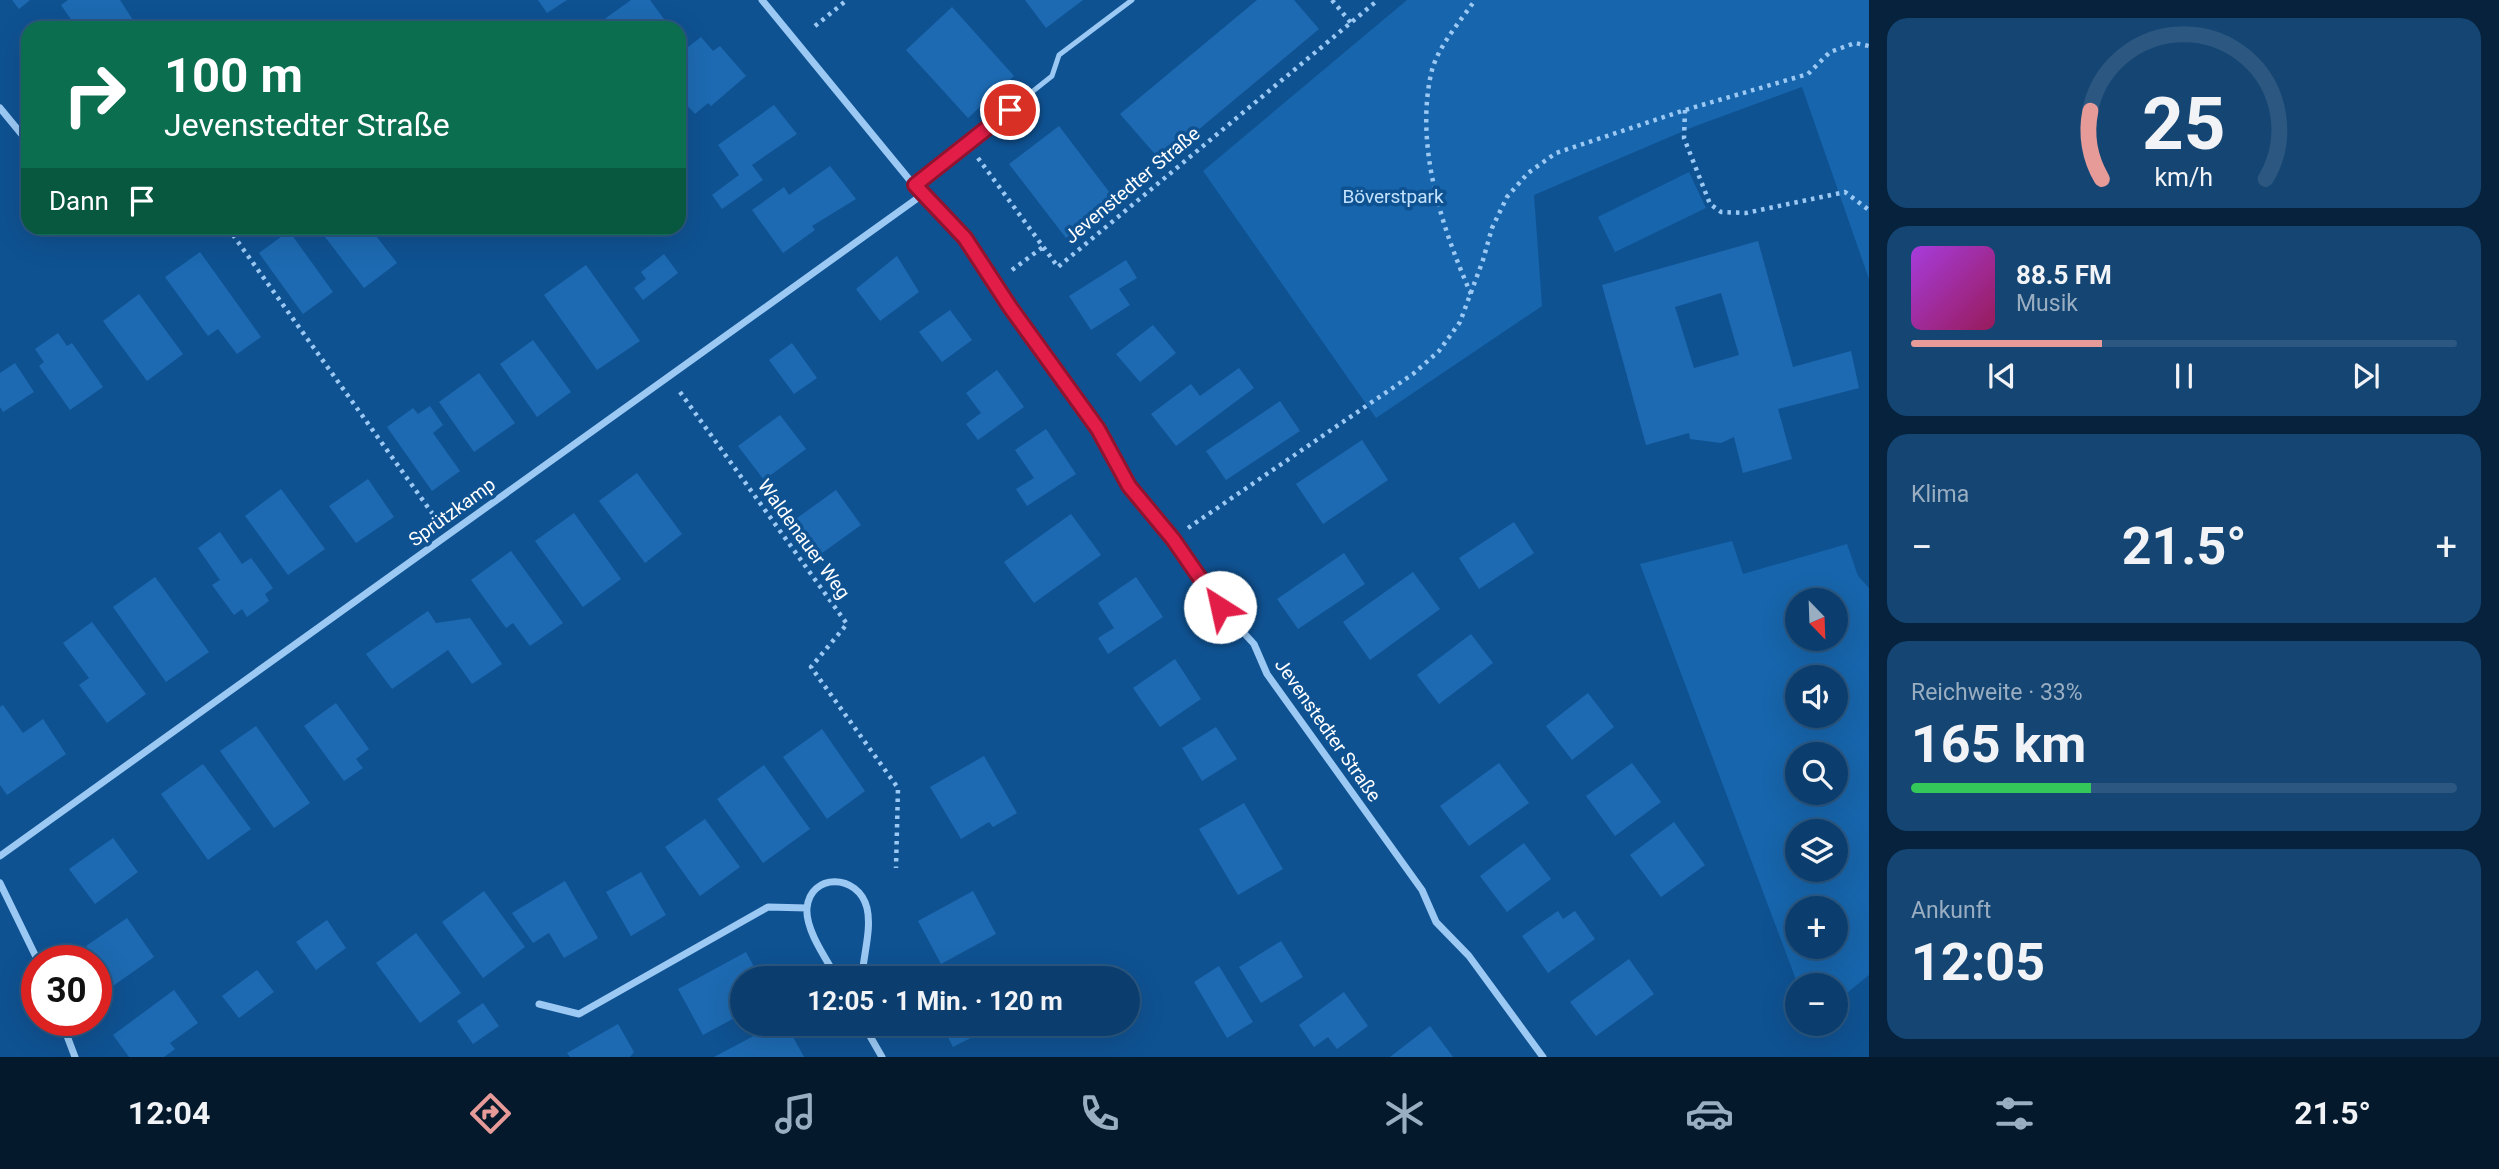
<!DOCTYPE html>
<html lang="de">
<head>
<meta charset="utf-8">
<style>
  body { margin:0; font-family:Roboto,sans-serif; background:#144573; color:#f1f3f6; height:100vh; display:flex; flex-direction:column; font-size:26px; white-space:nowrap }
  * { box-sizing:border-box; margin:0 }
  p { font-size:23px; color:#9aaec2 }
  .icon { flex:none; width:38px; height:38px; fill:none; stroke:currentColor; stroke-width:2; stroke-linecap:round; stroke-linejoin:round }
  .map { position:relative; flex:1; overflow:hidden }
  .panel { display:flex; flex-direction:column; gap:18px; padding:18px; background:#06223c; width:630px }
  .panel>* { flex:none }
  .guide { position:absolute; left:21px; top:21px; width:665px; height:214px; border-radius:21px; box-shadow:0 7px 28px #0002,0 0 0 2px #2b5781; background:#0b6e4f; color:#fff; overflow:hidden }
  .needle { width:46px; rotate:157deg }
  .tools { position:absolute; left:1785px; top:588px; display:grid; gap:14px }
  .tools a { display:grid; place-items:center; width:63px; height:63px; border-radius:50%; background:#0b3e6e; box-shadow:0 7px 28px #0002,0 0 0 2px #2b5781; font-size:35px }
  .speed { position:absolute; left:21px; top:945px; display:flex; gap:14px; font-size:35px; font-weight:700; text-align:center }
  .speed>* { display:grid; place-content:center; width:91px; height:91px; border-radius:50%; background:#0b3e6e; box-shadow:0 7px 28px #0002,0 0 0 2px #2b5781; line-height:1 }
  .speed .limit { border:10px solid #d22; background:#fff; color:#111 }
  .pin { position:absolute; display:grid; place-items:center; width:60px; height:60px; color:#fff; margin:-30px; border:4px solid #fff; border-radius:50%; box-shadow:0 2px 7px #0007 }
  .me { position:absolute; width:77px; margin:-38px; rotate:325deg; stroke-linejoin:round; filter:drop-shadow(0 0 5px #0008) }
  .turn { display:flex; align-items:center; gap:24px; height:147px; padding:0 28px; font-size:32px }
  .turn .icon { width:91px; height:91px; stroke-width:2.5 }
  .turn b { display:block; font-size:49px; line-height:60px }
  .then { display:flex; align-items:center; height:66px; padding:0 28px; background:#0003; gap:14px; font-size:26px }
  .big { font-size:52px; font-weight:700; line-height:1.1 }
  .panel .card { flex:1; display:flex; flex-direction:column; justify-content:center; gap:10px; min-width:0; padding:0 24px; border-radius:21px; background:#144573 }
  .panel .dial { align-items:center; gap:0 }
  .dial svg { height:182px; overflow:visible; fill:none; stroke:#2b5781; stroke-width:7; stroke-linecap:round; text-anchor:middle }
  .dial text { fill:#f1f3f6; stroke:none }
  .song { display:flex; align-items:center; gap:21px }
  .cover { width:84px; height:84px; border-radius:10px; background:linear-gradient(135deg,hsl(280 70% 55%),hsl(330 70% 35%)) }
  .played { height:7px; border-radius:4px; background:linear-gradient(90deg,#e69b98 35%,#2b5781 35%) }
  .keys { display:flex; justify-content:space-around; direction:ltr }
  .heat { display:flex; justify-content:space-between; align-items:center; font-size:38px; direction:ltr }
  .charge { height:10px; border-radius:5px; background:linear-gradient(90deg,#34c759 33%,#2b5781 0) }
  .trip { position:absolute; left:730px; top:966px; width:410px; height:70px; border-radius:35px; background:#0b3e6e; box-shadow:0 7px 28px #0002,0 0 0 2px #2b5781; font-weight:700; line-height:70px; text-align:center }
  .tab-bar { display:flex; height:112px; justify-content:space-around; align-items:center; background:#04192c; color:#9aaec2 }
  .tab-bar .icon { width:49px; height:49px }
  .tab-bar .on { color:#e69b98 }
  .tab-bar b { font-size:32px; color:#f1f3f6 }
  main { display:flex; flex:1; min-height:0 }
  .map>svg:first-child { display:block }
  .green { fill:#1765ac; fill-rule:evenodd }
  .building { fill:#1d6ab2; fill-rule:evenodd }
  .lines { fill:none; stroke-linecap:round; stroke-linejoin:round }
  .path { stroke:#9bc9f4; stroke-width:4.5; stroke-dasharray:3.5 5; stroke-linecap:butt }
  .service { stroke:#9bc9f4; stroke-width:5 }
  .minor { stroke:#9bc9f4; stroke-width:7 }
  .route-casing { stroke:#92132f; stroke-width:18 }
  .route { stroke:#e11d48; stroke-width:12 }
  .labels { text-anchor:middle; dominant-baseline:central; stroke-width:7; stroke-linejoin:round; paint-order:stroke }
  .street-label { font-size:19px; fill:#fff; stroke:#0f5292 }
  .park-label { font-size:19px; fill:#c2e2fe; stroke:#0f5292 }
</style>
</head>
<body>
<main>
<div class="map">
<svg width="1869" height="1057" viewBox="0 0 1869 1057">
  <rect width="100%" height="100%" fill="#0f5292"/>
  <path class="green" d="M1407 0H1869V279L1802 87 1693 127 1534 195 1542 306 1376 418 1203 171Z
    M1689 172 1706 208 1615 252 1598 217Z
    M1732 541 1743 574 1847 544 1858 576 1869 588V975L1836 1002V985H1798L1640 564ZM1797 600H1836V639H1797ZM1836 677V716H1797V677ZM1836 754V793H1797V754ZM1797 831H1836V870H1797ZM1797 908H1836V947H1797Z"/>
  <path class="building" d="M12 0H30L19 9Z
    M68 0H120L133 20 121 28H77L61 5Z
    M538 0H567L547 13Z
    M631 0H650L669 26 592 28Z
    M1025 0H1083L1046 28Z
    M1257 0H1294L1319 29 1161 161 1120 114Z
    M952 7 1014 76 968 118 906 50Z
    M701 37 713 51 720 46 746 76 711 106 708 103 695 114 679 97V54Z
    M774 105 797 134 752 165 763 180 722 209 712 195 739 175 718 145Z
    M1059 126 1116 201 1066 238 1009 164Z
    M830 166 856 199 812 226 815 230 783 253 752 210 784 187 789 195Z
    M321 228H370L397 263 364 288 319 229Z
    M289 231 333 292 303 314 259 253Z
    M1758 241 1793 367 1851 351 1859 388 1778 409 1792 459 1743 473 1734 437 1721 443 1690 439 1689 433 1646 445 1602 285ZM1721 293 1739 355 1694 368 1675 307Z
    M200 252 261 337 237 354 218 329 208 336 165 277Z
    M664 254 678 273 643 300 634 288 646 279 641 272Z
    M897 256 919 292 880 321 856 289Z
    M1126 260 1137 278 1119 289 1130 305 1091 330 1069 296Z
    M586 265 640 341 597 370 544 295Z
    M139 294 183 354 147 381 103 321Z
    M950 310 972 340 942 362 919 332Z
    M1153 325 1176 353 1140 382 1116 354Z
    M58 333 67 346 72 343 103 387 70 410 39 366 44 362 35 349Z
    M533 340 571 392 537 417 500 364Z
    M792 343 817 378 794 394 769 360Z
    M15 363 34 392 3 412 0 407V373Z
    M1239 368 1254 388 1176 446 1151 414 1191 384 1200 396Z
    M997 370 1024 407 978 440 966 424 981 413 966 393Z
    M479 373 515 423 474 452 439 402Z
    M1280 401 1300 431 1226 480 1206 451Z
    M430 406 443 425 433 433 460 471 432 491 387 427 413 408 418 414Z
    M780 415 806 449 764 480 738 446Z
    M1046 429 1076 474 1027 506 1016 489 1034 478 1015 450Z
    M1362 440 1388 480 1323 524 1296 484Z
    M637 473 682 534 645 563 599 501Z
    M368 479 394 517 356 543 329 506Z
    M281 489 325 549 288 575 245 516Z
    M836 490 861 525 818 556 793 521Z
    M574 513 621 579 583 607 535 541Z
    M1071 514 1101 555 1034 603 1004 562Z
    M1514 522 1534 553 1479 589 1459 558Z
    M220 532 242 564 251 558 273 588 265 594 269 601 247 617 242 609 234 615 212 585 220 580 198 548Z
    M511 551 563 623 530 646 513 623 506 628 471 580Z
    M1344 553 1365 584 1298 629 1277 599Z
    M1413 572 1440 609 1370 660 1343 622Z
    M155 577 209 652 166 682 113 607Z
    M1136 577 1163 617 1108 654 1098 638 1114 628 1098 603Z
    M428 611 436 623 470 618 502 664 472 684 448 650 392 689 366 654Z
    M92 622 146 694 107 723 79 685 89 678 63 643Z
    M1471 634 1493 663 1439 704 1417 675Z
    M1175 659 1201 699 1160 727 1133 688Z
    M1588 693 1614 727 1572 760 1546 726Z
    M336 703 369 749 356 759 363 768 344 781 304 726Z
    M3 705 23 733 43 719 66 754 7 795 0 785V707Z
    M256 726 310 803 274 828 220 751Z
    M1216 727 1237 759 1202 781 1182 748Z
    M822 729 865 791 827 819 783 757Z
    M984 756 1017 813 993 827 989 822 961 839 930 787Z
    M1499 763 1529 803 1469 846 1440 806Z
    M1632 763 1661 802 1615 836 1586 796Z
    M203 764 251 829 208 860 161 794Z
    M764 765 810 829 763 863 717 799Z
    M1244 803 1283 869 1238 895 1199 829Z
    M705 819 740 867 700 896 665 847Z
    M1674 822 1705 865 1661 897 1630 855Z
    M113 838 138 872 95 904 69 869Z
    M1524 843 1551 879 1507 912 1480 876Z
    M641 872 666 915 631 936 606 892Z
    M565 881 598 938 564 958 549 933 533 943 512 913Z
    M484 891 525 947 483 978 442 922Z
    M973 891 996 934 941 964 918 921Z
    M1558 911 1563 919 1575 911 1595 939 1548 973 1522 936Z
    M127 918 154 957 113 986 86 946Z
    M327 920 346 948 316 970 296 942Z
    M416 933 461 993 420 1023 376 963Z
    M1281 941 1303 977 1261 1003 1239 967Z
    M746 952 760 978H742V1014L703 1035 678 989Z
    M1629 959 1654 994 1596 1036 1570 1002Z
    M1219 966 1253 1022 1227 1038 1194 982Z
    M257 970 274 992 239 1018 222 996Z
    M174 990 198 1023 170 1043 175 1049 164 1057H129L113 1035Z
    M1344 992 1368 1026 1337 1049 1328 1037 1314 1047 1299 1025Z
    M483 1003 499 1026 473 1044 457 1021Z
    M618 1024 634 1052 630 1057H570L567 1053Z
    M776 1024H786L804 1057H714Z
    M941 1024H998L953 1047Z
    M1430 1026 1453 1057H1390Z"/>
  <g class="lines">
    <path class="path" d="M1332 0 1351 23
      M815 26 847 0
      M1685 110 1684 138 1710 204 1721 212 1746 213 1845 192 1869 210
      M978 158 1058 267 1378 0
      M228 228 437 520
      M1012 270 1043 247
      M1471 294C1442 228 1415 147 1431 74 1437 47 1460 22 1475 0
      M680 392 847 624 811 667 898 788 896 868
      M1188 528 1413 374 1439 351 1460 322 1483 260 1492 228 1507 197 1528 173 1556 153 1685 110 1808 74 1830 52 1855 43 1869 46"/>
    <path class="service" d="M915 185 1052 76 1059 55 1132 0"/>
    <path class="minor" d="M762 0 922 195 965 238 1010 307 1098 429 1129 486 1173 539 1220 607 1254 644 1267 674 1422 890 1436 922 1469 956 1543 1057
      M0 108 28 142
      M0 856 922 195
      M0 883 38 961
      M837 978C827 960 805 930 807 908 810 873 858 873 867 908 872 929 863 956 862 978
      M539 1004 579 1014 768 907 807 908
      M61 1020 75 1057
      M863 1024 882 1057"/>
  </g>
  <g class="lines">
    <g class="route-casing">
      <path id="route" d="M1010 110 915 185 965 238 1010 307 1098 429 1129 486 1173 539 1220 607"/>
    </g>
    <use href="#route" class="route"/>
  </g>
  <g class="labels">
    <g class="street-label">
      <text transform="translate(1132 185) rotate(-40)">Jevenstedter Straße</text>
      <text transform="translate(452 512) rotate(-36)">Sprützkamp</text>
      <text transform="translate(804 539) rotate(54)">Waldenauer Weg</text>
      <text transform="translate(1328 730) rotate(55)">Jevenstedter Straße</text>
    </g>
    <g class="park-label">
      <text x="1393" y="196">Böverstpark</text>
    </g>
  </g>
</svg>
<div class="tools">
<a><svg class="needle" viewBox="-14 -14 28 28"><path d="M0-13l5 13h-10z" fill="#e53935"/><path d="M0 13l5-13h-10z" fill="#9aaec2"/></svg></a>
<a><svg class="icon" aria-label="sound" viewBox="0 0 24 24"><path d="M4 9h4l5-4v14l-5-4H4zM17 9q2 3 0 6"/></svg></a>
<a><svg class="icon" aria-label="search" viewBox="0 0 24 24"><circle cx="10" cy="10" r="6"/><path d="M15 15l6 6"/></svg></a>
<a><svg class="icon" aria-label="layers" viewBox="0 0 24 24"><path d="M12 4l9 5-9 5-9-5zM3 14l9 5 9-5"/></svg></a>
<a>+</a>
<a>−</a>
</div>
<div class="speed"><div class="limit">30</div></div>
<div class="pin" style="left:1010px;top:110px;background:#d93025"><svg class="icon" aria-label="arrive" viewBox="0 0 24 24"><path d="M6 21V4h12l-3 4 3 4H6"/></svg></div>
<svg class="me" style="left:1220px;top:607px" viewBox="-20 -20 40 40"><circle r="19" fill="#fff"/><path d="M0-13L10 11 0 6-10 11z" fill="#e11d48"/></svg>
<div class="trip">12:05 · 1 Min. · 120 m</div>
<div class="guide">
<div class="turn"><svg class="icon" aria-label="right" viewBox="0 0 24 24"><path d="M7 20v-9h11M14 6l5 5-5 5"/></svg><div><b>100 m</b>Jevenstedter Straße</div></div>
<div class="then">Dann<svg class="icon" aria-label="arrive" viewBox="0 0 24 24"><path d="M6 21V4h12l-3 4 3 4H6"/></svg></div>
</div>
</div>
<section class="panel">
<div class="card dial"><svg viewBox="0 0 100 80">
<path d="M14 69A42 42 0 1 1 86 69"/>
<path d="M14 69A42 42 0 0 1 9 39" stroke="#e69b98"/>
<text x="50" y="56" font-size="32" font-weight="700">25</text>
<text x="50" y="72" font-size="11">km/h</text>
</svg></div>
<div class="card">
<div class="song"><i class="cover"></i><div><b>88.5 FM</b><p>Musik</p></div></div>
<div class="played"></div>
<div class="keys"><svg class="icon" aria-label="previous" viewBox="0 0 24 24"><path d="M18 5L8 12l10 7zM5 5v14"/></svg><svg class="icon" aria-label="pause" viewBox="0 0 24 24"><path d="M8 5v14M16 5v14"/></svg><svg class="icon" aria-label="next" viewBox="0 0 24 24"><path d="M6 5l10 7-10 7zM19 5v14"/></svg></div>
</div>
<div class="card"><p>Klima</p>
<div class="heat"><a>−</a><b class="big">21.5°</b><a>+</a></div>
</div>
<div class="card"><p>Reichweite · 33%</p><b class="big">165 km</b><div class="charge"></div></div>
<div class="card"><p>Ankunft</p><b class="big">12:05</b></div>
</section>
</main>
<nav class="tab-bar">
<b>12:04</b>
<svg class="icon on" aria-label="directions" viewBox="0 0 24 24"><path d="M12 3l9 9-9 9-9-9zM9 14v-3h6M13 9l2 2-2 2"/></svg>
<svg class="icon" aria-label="music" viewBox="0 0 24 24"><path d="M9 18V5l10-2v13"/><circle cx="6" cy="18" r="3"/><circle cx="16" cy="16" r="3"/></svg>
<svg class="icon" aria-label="phone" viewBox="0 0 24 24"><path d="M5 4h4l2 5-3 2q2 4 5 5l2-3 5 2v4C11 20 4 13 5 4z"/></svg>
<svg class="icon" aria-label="climate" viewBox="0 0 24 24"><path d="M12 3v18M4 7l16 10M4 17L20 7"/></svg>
<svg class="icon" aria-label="car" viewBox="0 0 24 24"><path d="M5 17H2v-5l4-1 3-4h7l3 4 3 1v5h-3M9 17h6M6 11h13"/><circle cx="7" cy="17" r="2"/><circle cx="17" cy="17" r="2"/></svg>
<svg class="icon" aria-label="filters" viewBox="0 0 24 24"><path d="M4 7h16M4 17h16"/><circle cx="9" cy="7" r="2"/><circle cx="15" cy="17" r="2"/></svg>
<b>21.5°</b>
</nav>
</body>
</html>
